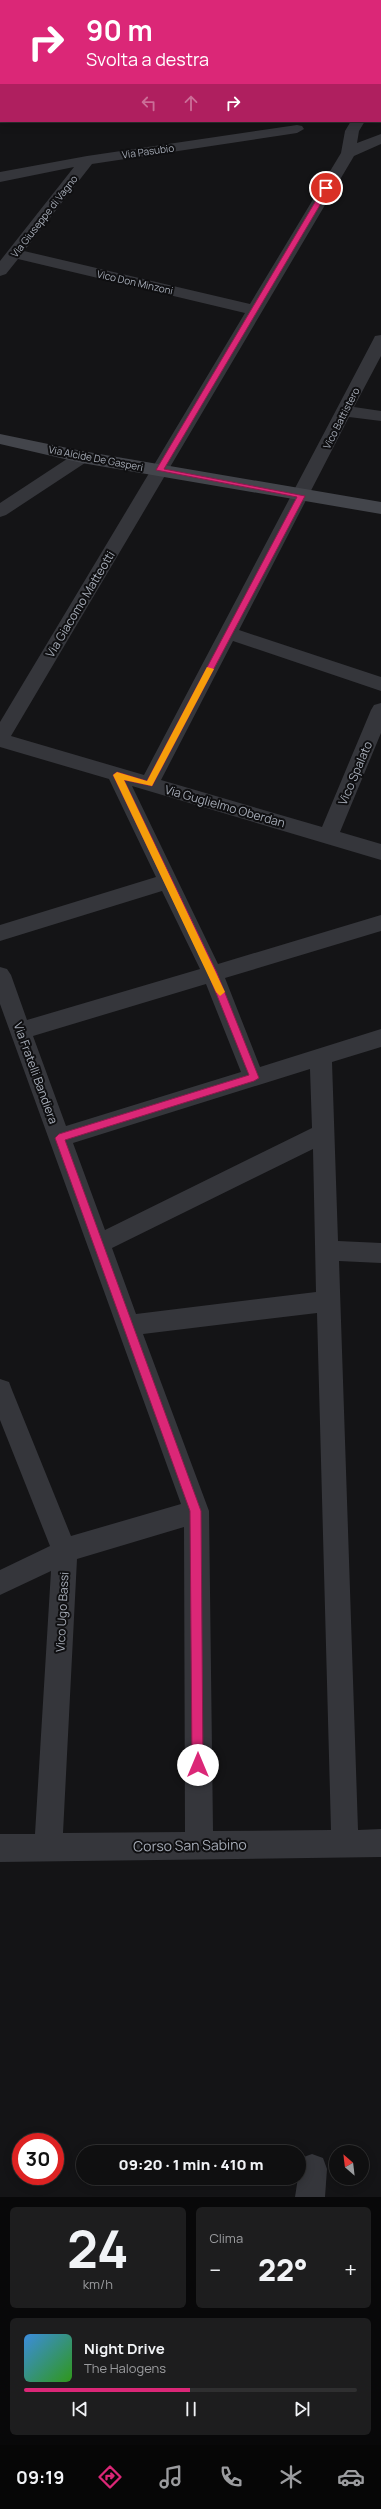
<!DOCTYPE html>
<html lang="it">
<head>
<meta charset="utf-8">
<style>
  body { margin:0; font-family:Manrope,sans-serif; background:#1d1d1e; color:#f1f3f6; height:100vh; display:flex; flex-direction:column; font-size:15px; white-space:nowrap }
  * { box-sizing:border-box; margin:0 }
  p { font-size:13px; color:#9b9c9f }
  .icon { flex:none; width:22px; height:22px; fill:none; stroke:currentColor; stroke-width:2; stroke-linecap:round; stroke-linejoin:round }
  .map { position:relative; height:2197px; overflow:hidden }
  .panel { display:flex; flex-direction:column; gap:10px; padding:10px; background:#080809; flex:1 }
  .panel>* { flex:none }
  .top-card { position:absolute; left:0px; top:0px; width:381px; height:122px; box-shadow:0 2px 10px #0003,0 0 0 1px #2f2f30; background:#db2777; color:#fff; overflow:hidden }
  .needle { width:26px; rotate:332deg }
  .buttons { position:absolute; left:329px; top:2145px; display:grid; gap:8px }
  .buttons a { display:grid; place-items:center; width:40px; height:40px; border-radius:50%; background:#0f0f10; box-shadow:0 2px 10px #0003,0 0 0 1px #2f2f30; font-size:20px }
  .speed { position:absolute; left:12px; top:2133px; display:flex; gap:8px; font-size:20px; font-weight:700; text-align:center }
  .speed>* { display:grid; place-content:center; width:52px; height:52px; border-radius:50%; background:#0f0f10; box-shadow:0 2px 10px #0003,0 0 0 1px #2f2f30; line-height:1 }
  .speed .limit { border:6px solid #d22; background:#fff; color:#111 }
  .pin { position:absolute; display:grid; place-items:center; width:34px; height:34px; color:#fff; margin:-17px; border:2px solid #fff; border-radius:50%; box-shadow:0 1px 4px #0007 }
  .me { position:absolute; width:44px; margin:-22px; rotate:0deg; stroke-linejoin:round; filter:drop-shadow(0 0 3px #0008) }
  .turn { display:flex; align-items:center; gap:14px; height:84px; padding:0 20px; font-size:18px }
  .turn .icon { width:52px; height:52px; stroke-width:2.5 }
  .turn b { display:block; font-size:28px; line-height:34px }
  .lanes { display:flex; align-items:center; height:38px; padding:0 20px; background:#0003; justify-content:center; gap:20px; direction:ltr }
  .lanes .off { opacity:.35 }
  .big { font-size:30px; font-weight:800; line-height:1.1 }
  .panel .card { flex:1; display:flex; flex-direction:column; justify-content:center; gap:6px; min-width:0; padding:0 14px; border-radius:6px; background:#1d1d1e }
  .panel .dial { align-items:center; gap:0 }
  .dial b { font-size:52px; line-height:1 }
  .song { display:flex; align-items:center; gap:12px }
  .cover { width:48px; height:48px; border-radius:6px; background:linear-gradient(135deg,hsl(210 70% 55%),hsl(110 70% 35%)) }
  .played { height:4px; border-radius:2px; background:linear-gradient(90deg,#db2777 50%,#2f2f30 50%) }
  .keys { display:flex; justify-content:space-around; direction:ltr }
  .heat { display:flex; justify-content:space-between; align-items:center; font-size:22px; direction:ltr }
  .panel .tiles { flex:1; display:grid; gap:10px; grid-template-columns:1fr 1fr }
  .card:last-child { grid-column:span 2 }
  .trip { position:absolute; left:76px; top:2145px; width:230px; height:40px; border-radius:20px; background:#0f0f10; box-shadow:0 2px 10px #0003,0 0 0 1px #2f2f30; font-weight:800; line-height:40px; text-align:center }
  .tab-bar { display:flex; height:64px; justify-content:space-around; align-items:center; background:#060606; color:#9b9c9f }
  .tab-bar .icon { width:28px; height:28px }
  .tab-bar .selected { color:#db2777 }
  .tab-bar b { font-size:18px; color:#f1f3f6 }
  .map>svg:first-child { display:block }
  .lines { fill:none; stroke-linecap:round; stroke-linejoin:round }
  .street { fill:#35363b; fill-rule:evenodd }
  .secondary { fill:#43454b; fill-rule:evenodd }
  .route { fill:#db2777; stroke:#8e194d }
  .slow { fill:#f59e0b }
  .labels { text-anchor:middle; dominant-baseline:central; stroke-width:4; stroke-linejoin:round; paint-order:stroke }
  .far-street-label { font-size:10px; fill:#a5abb6; stroke:#0f0f11 }
  .street-label { font-size:12px; fill:#a5abb6; stroke:#0f0f11 }
  .near-street-label { font-size:14px; fill:#a5abb6; stroke:#0f0f11 }
</style>
</head>
<body>
<div class="map">
<svg width="381" height="2197" viewBox="0 0 381 2197">
  <rect width="100%" height="100%" fill="#141416"/>
  <g class="lines">
    <path class="street" d="M351 121H365L359 131 357 143 381 134V144L354 156 11 736 144 775 373 340 375 336 381 335V356L354 407 381 411V421L349 417 239 630 381 677V691L233 641 161 780 322 827 371 710 374 705 381 703V733L340 832 381 844V860L132 786 218 964 381 915V931L225 978 260 1067 381 1029V1047L332 1062 338 1241 381 1243V1263L339 1261 358 1830 381 1829V1857L0 1862V1834H35L51 1571 0 1595V1570L50 1546 0 1420V1379L9 1382 12 1390 71 1536 181 1504 0 1004V967L7 969 11 975 27 1020 200 969 162 891 0 941V925L156 877 109 779 0 747V722L245 313 18 259 6 274 0 276V261L74 167 0 182V172L87 156 297 125 302 126 304 129 297 133 92 164 24 251 250 304 341 153 345 131ZM206 984 241 1072 66 1126 33 1036ZM310 1069 312 1128 105 1230 73 1143ZM313 1149 316 1292 136 1314 112 1248ZM317 1313 331 1830 213 1831 209 1511 143 1334ZM184 1527 185 1832 63 1833 77 1559Z
      M82 451 88 453 91 457 88 461 6 515 0 517V503L76 453Z
      M312 2154 323 2158 327 2169 325 2197H295L301 2158Z"/>
    <path class="secondary" d="M0 434 82 451 381 502V514L82 463 0 444Z"/>
  </g>
  <path class="route" d="M324 187 330 188 164 469 305 496 152 786 124 780 217 973 259 1078 254 1081 65 1140 201 1511 203 1765 198 1771 192 1765 190 1511 55 1138 59 1134 249 1075 208 973 113 775 117 772 147 781 297 497 156 470Z"/>
  <path class="slow" d="M207 667 214 669 152 786 124 780 225 992 220 996 216 992 113 775 117 772 147 781Z"/>
  <g class="labels">
    <g class="far-street-label">
      <text transform="translate(148 151) rotate(-8)">Via Pasubio</text>
      <text transform="translate(44 216) rotate(-52)">Via Giuseppe di Vagno</text>
      <text transform="translate(135 282) rotate(13)">Vico Don Minzoni</text>
      <text transform="translate(341 418) rotate(-63)">Vico Battistero</text>
      <text transform="translate(96 458) rotate(11)">Via Alcide De Gasperi</text>
    </g>
    <g class="street-label">
      <text transform="translate(80 604) rotate(-59)">Via Giacomo Matteotti</text>
      <text transform="translate(355 773) rotate(-67)">Vico Spalato</text>
      <text transform="translate(225 806) rotate(16)">Via Guglielmo Oberdan</text>
      <text transform="translate(36 1073) rotate(70)">Via Fratelli Bandiera</text>
      <text transform="translate(62 1612) rotate(-87)">Vico Ugo Bassi</text>
    </g>
    <g class="near-street-label">
      <text transform="translate(190 1845) rotate(-1)">Corso San Sabino</text>
    </g>
  </g>
</svg>
<div class="buttons">
<a><svg class="needle" viewBox="-14 -14 28 28"><path d="M0-13l5 13h-10z" fill="#e53935"/><path d="M0 13l5-13h-10z" fill="#9b9c9f"/></svg></a>
</div>
<div class="speed"><div class="limit">30</div></div>
<div class="pin" style="left:326px;top:188px;background:#d93025"><svg class="icon" aria-label="arrive" viewBox="0 0 24 24"><path d="M6 21V4h12l-3 4 3 4H6"/></svg></div>
<svg class="me" style="left:198px;top:1765px" viewBox="-20 -20 40 40"><circle r="19" fill="#fff"/><path d="M0-13L10 11 0 6-10 11z" fill="#db2777"/></svg>
<div class="trip">09:20 · 1 min · 410 m</div>
<div class="top-card">
<div class="turn"><svg class="icon" aria-label="right" viewBox="0 0 24 24"><path d="M7 20v-9h11M14 6l5 5-5 5"/></svg><div><b>90 m</b>Svolta a destra</div></div>
<div class="lanes"><svg class="icon off" aria-label="left" viewBox="0 0 24 24"><path d="M17 20v-9H6M10 6l-5 5 5 5"/></svg><svg class="icon off" aria-label="ahead" viewBox="0 0 24 24"><path d="M12 20V5M6 11l6-6 6 6"/></svg><svg class="icon" aria-label="right" viewBox="0 0 24 24"><path d="M7 20v-9h11M14 6l5 5-5 5"/></svg></div>
</div>
</div>
<section class="panel">
<div class="tiles">
<div class="card dial"><b>24</b><p>km/h</p></div>
<div class="card"><p>Clima</p>
<div class="heat"><a>−</a><b class="big">22°</b><a>+</a></div>
</div>
<div class="card">
<div class="song"><i class="cover"></i><div><b>Night Drive</b><p>The Halogens</p></div></div>
<div class="played"></div>
<div class="keys"><svg class="icon" aria-label="previous" viewBox="0 0 24 24"><path d="M18 5L8 12l10 7zM5 5v14"/></svg><svg class="icon" aria-label="pause" viewBox="0 0 24 24"><path d="M8 5v14M16 5v14"/></svg><svg class="icon" aria-label="next" viewBox="0 0 24 24"><path d="M6 5l10 7-10 7zM19 5v14"/></svg></div>
</div>
</div>
</section>
<nav class="tab-bar">
<b>09:19</b>
<svg class="icon selected" aria-label="directions" viewBox="0 0 24 24"><path d="M12 3l9 9-9 9-9-9zM9 14v-3h6M13 9l2 2-2 2"/></svg>
<svg class="icon" aria-label="music" viewBox="0 0 24 24"><path d="M9 18V5l10-2v13"/><circle cx="6" cy="18" r="3"/><circle cx="16" cy="16" r="3"/></svg>
<svg class="icon" aria-label="phone" viewBox="0 0 24 24"><path d="M5 4h4l2 5-3 2q2 4 5 5l2-3 5 2v4C11 20 4 13 5 4z"/></svg>
<svg class="icon" aria-label="climate" viewBox="0 0 24 24"><path d="M12 3v18M4 7l16 10M4 17L20 7"/></svg>
<svg class="icon" aria-label="car" viewBox="0 0 24 24"><path d="M5 17H2v-5l4-1 3-4h7l3 4 3 1v5h-3M9 17h6M6 11h13"/><circle cx="7" cy="17" r="2"/><circle cx="17" cy="17" r="2"/></svg>
</nav>
</body>
</html>
